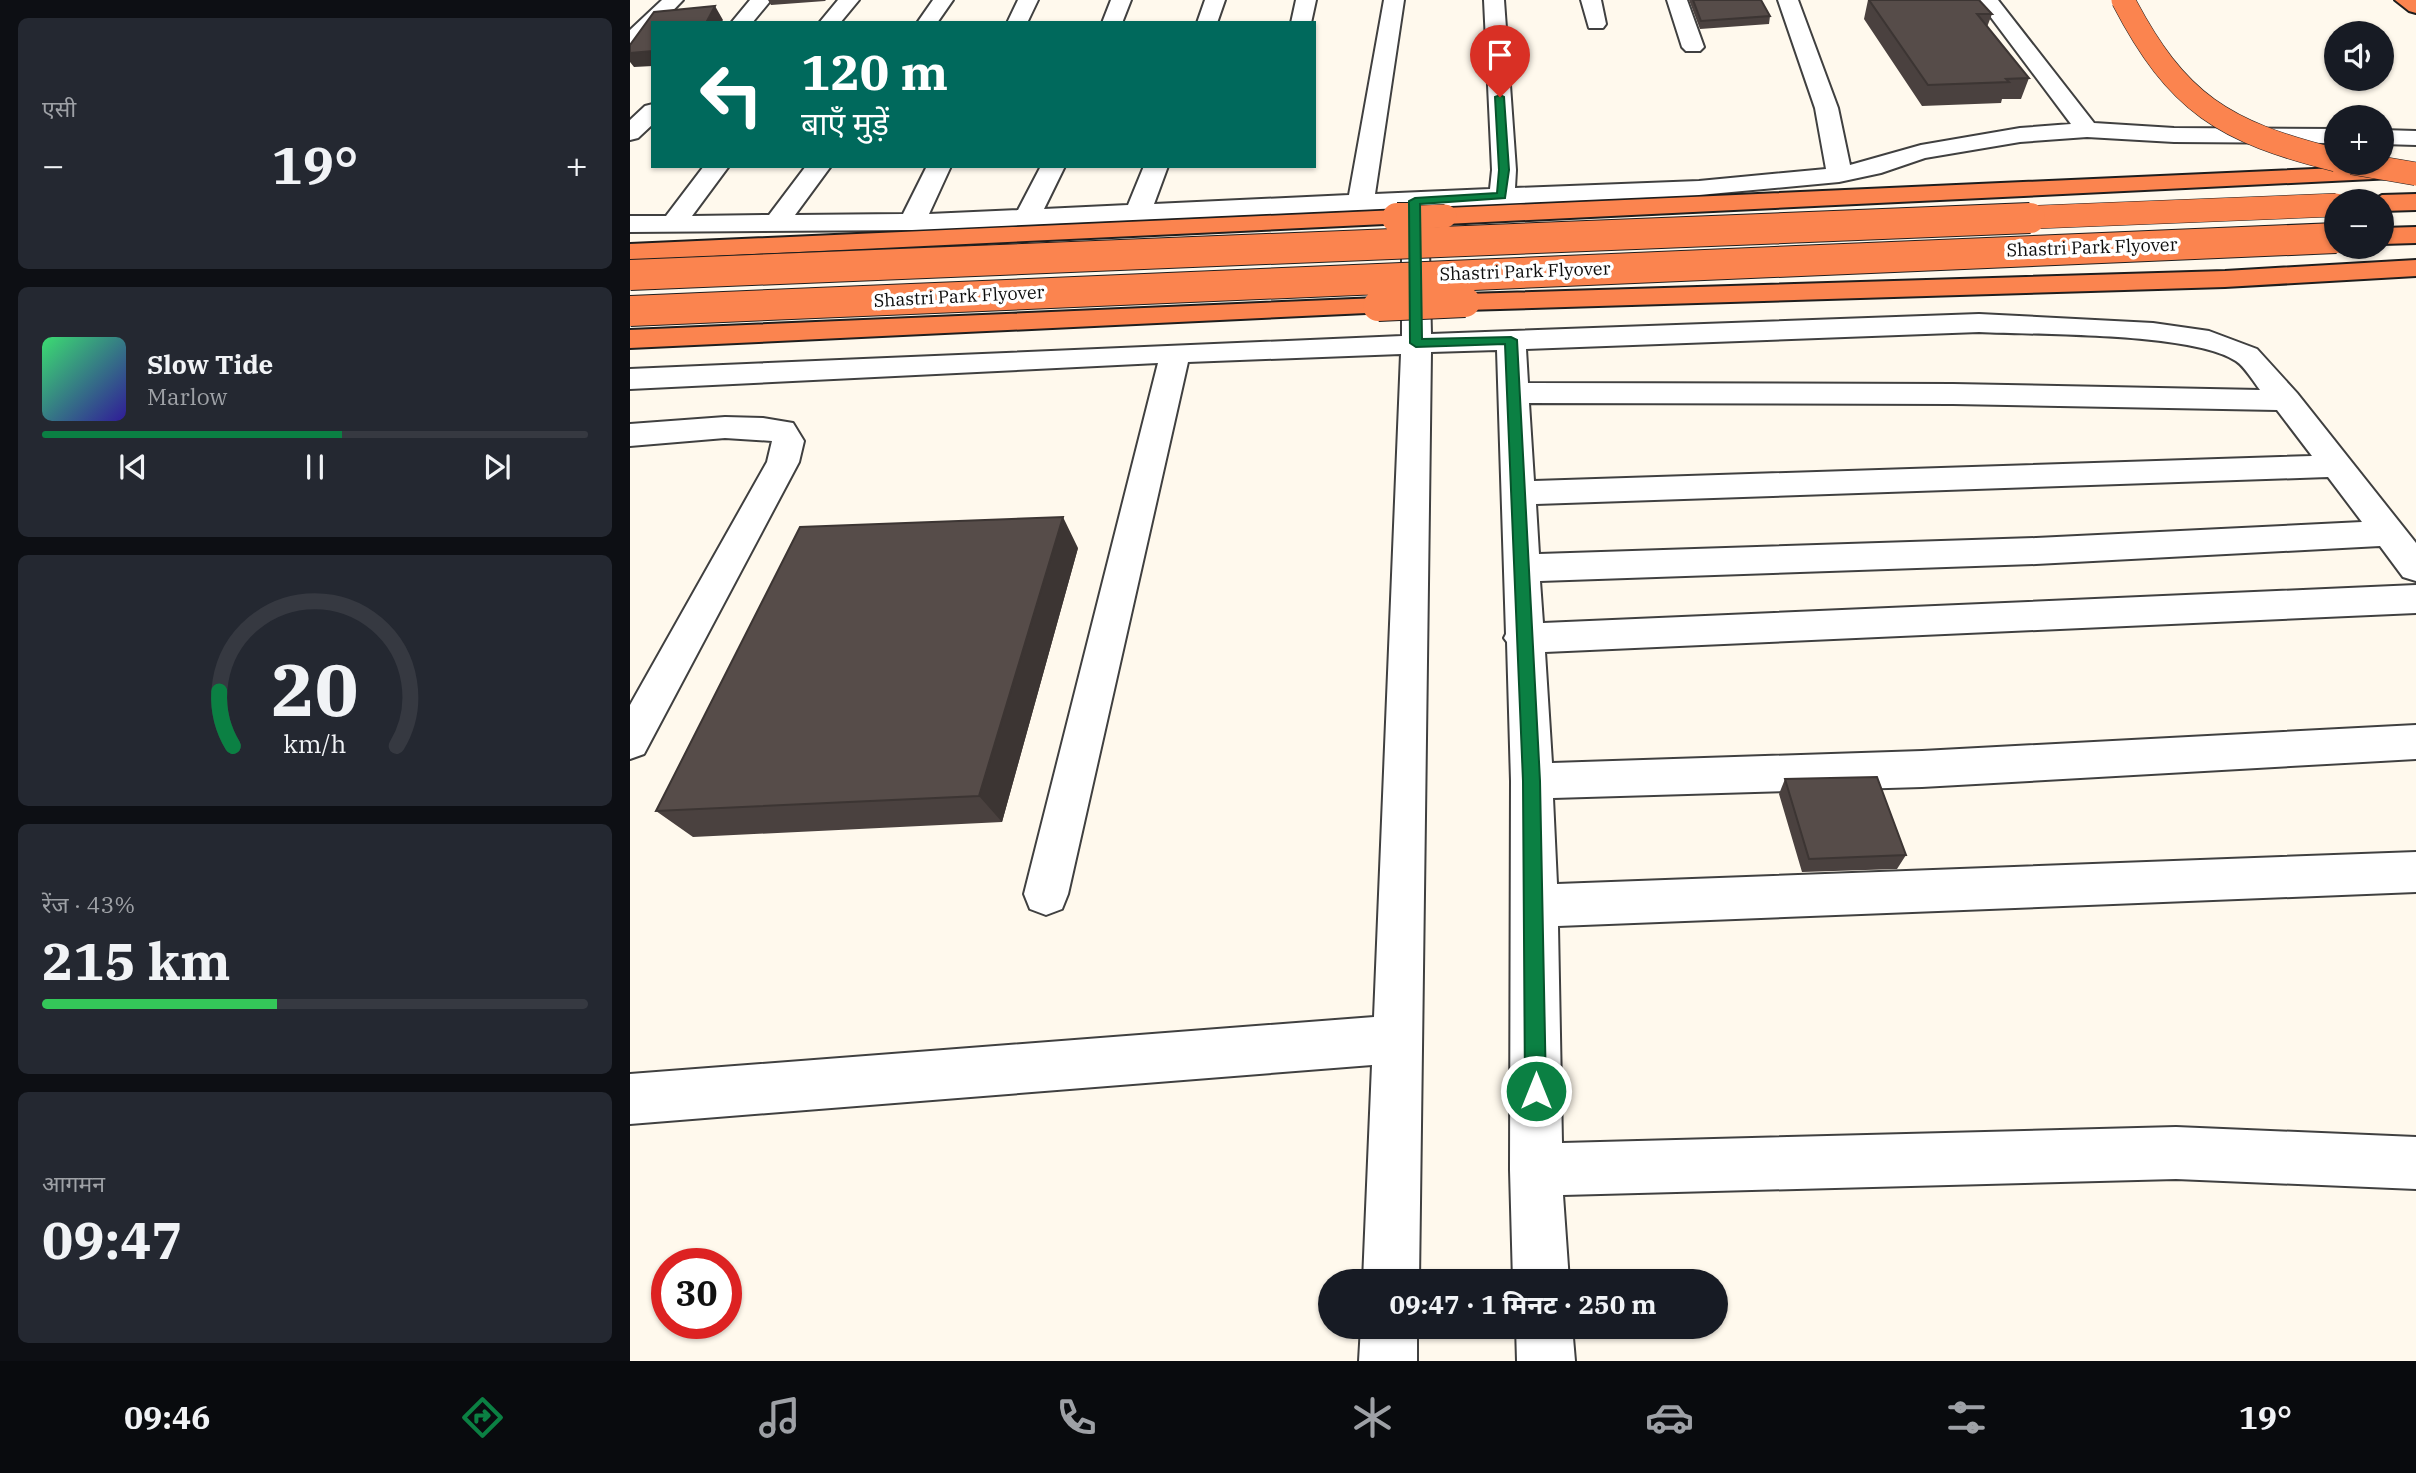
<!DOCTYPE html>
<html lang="hi">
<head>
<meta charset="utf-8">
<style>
  body { margin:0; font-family:"IBM Plex Serif","Noto Sans Devanagari",serif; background:#242831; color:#f1f3f6; height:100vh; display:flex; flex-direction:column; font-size:26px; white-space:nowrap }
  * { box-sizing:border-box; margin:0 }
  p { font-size:23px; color:#9ea1a6 }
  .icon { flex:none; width:38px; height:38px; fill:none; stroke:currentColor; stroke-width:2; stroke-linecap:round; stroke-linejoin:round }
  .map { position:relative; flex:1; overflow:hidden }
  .drawer { display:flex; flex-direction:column; gap:18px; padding:18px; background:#0d0f14; width:630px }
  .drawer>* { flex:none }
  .hud { position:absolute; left:21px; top:21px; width:665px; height:147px; border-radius:0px; box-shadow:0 2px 5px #0004; background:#00695c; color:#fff; overflow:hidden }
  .controls { position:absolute; left:1694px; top:21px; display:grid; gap:14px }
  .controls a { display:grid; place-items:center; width:70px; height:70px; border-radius:50%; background:#171b24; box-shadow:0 2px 5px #0004; font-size:35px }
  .speed { position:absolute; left:21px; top:1248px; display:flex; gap:14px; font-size:35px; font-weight:700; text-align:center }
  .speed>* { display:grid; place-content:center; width:91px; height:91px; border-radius:50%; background:#171b24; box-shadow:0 2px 5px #0004; line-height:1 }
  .speed .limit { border:10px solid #d22; background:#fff; color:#111 }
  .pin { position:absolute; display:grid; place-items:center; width:60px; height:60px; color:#fff; margin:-72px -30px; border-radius:50% 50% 50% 0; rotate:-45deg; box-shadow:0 0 7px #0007 }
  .pin .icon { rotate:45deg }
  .me { position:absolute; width:77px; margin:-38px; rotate:0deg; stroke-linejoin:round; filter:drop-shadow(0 0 5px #0008) }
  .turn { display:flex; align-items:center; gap:24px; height:147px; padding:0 35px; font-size:32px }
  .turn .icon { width:91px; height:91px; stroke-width:2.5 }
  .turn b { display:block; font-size:49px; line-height:60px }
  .big { font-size:52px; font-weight:700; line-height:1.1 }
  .drawer .tile { flex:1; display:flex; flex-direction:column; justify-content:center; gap:10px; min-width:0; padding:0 24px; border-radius:10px; background:#242831 }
  .drawer .dial { align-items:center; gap:0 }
  .dial svg { height:182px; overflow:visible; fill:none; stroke:#363941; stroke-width:7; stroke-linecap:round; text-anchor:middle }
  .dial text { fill:#f1f3f6; stroke:none }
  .song { display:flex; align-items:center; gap:21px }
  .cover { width:84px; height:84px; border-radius:10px; background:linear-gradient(135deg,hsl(140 70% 55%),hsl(250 70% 35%)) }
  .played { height:7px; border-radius:4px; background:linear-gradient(90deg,#0b8043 55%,#363941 55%) }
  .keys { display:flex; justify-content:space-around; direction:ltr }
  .heat { display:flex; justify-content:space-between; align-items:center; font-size:38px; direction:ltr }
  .charge { height:10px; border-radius:5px; background:linear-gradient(90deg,#34c759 43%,#363941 0) }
  .trip { position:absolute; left:688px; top:1269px; width:410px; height:70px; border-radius:35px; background:#171b24; box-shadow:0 2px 5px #0004; font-weight:700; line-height:70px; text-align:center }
  .dock { display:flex; height:112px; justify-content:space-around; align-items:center; background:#090b0e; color:#9ea1a6 }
  .dock .icon { width:49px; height:49px }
  .dock .on { color:#0b8043 }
  .dock b { font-size:32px; color:#f1f3f6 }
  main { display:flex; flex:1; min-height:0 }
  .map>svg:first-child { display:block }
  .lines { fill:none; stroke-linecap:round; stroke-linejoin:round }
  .minor-casing { stroke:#404040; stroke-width:4 }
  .highway-casing { stroke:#1e1e1e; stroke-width:4 }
  .minor { fill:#fff; fill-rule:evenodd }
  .highway { fill:#fb844f; fill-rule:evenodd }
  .highway-bridge-far1-casing { stroke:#1e1e1e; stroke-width:24; stroke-linecap:butt }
  .highway-bridge-casing { stroke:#1e1e1e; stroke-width:32; stroke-linecap:butt }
  .highway-bridge-far1 { stroke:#fb844f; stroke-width:23 }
  .highway-bridge { stroke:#fb844f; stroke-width:30 }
  .wall { fill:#4a413f }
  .shaded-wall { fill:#3c3533 }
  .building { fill:#564c49; stroke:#3c3533; stroke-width:2 }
  .route { fill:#0b8043; stroke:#07532c; stroke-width:2 }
  .labels { text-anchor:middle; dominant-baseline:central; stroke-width:7; stroke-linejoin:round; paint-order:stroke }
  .far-street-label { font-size:18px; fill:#0d0d0d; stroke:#fff }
</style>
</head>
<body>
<main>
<section class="drawer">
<div class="tile"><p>एसी</p>
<div class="heat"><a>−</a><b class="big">19°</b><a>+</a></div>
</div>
<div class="tile">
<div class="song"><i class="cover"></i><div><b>Slow Tide</b><p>Marlow</p></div></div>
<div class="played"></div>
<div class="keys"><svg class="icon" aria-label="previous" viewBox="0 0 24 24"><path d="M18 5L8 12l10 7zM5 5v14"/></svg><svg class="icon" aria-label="pause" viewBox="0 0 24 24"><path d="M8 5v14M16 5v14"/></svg><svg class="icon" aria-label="next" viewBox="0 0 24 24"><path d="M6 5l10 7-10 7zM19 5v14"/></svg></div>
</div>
<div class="tile dial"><svg viewBox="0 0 100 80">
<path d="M14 69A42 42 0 1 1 86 69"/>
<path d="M14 69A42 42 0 0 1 8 45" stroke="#0b8043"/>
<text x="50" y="56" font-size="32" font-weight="700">20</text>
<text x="50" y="72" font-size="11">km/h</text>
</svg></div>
<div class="tile"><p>रेंज · 43%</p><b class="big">215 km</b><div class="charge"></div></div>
<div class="tile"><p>आगमन</p><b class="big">09:47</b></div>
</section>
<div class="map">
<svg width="1786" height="1361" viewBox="0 0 1786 1361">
  <rect width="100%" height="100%" fill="#fff9ed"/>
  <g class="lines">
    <g class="minor-casing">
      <path id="minor" d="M32 0H53L31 23H23V31L7 45 0 47V30Z
        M120 0H141L122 23H101Z
        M208 0H229L210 23H189Z
        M303 0H323L307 23H287Z
        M388 0H408L397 23H377Z
        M481 0H501L492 23H472Z
        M575 0H595L587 23H567Z
        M666 0H686L681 23H661Z
        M754 0H774L745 194 860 189 862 170 854 0H874L886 170 885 188 1069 181 1196 169 1185 108 1148 0H1168L1208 108 1220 165 1291 145 1390 128 1441 124 1348 0H1368L1464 123 1544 128 1706 129V143L1544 142 1457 137 1390 142 1295 158 1251 173 1209 182 1069 195 798 207 801 334 1349 314 1523 323 1579 331 1627 349 1667 393 1786 543V581L1773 577 1750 546 1406 564 910 581 913 623 1786 585V613L915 652 922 763 1292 751 1786 725V759L1292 787 923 798 927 884 1786 852V892L928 926 932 1143 1546 1127 1786 1137V1189L1546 1179 933 1195 939 1281H883L880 1170 881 781 877 642 874 638 876 634 867 350 801 352 789 1281H733L742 1065 0 1124V1074L744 1017 771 354 558 362 438 894 432 909 416 915 400 909 394 894 528 363 0 389V369L772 336V208L282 230 0 232V216H36L74 166H99L62 216 139 215 176 166H201L165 215 273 214 297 166H321L299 214 388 210 411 166H435L414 209 498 205 514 166H538L524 204 719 195ZM1349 332C1407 335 1561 332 1606 361 1615 367 1623 381 1630 390L1323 384 898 383 896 349ZM899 403 1323 404 1647 410 1682 456 904 481ZM1698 477 1732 522 1406 538 909 554 906 504Z
        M951 0H971L976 24 973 28H959Z
        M1037 0H1057L1074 47 1070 51H1056L1052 47Z
        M23 104V124L8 138 0 140V120L15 106Z
        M1752 130 1786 131V145L1752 144Z
        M95 417 133 418 163 423 174 441 169 462 14 754 0 759V705L137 462 142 441 95 438 0 446V424Z
        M731 1326H787V1361H729Z
        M886 1326H942L945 1361H887Z"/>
    </g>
    <g class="highway-casing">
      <path id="highway" d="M1765 0H1786V13L1779 11Z
        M1775 165 1784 167 1786 170 1784 177 815 224 806 221 802 216 806 211 815 208Z
        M1786 194V210L1752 211V201H1741L1752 195Z
        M767 210 776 213 780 218 776 223 0 260V244Z
        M1786 227V243L1752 244V228Z
        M1786 260V276L1595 287 835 310 825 308 821 302 825 296 835 294 1595 271Z
        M748 298 758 300 762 306 758 312 0 348V330Z"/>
    </g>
    <use href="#minor" class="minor"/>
    <use href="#highway" class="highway"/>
    <g class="highway-bridge-far1-casing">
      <path id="highway-bridge-far1" d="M1493 0C1547 104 1594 132 1706 160
        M1722 163 1786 174
        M767 218 815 216
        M1358 219 1706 205"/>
    </g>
    <g class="highway-bridge-casing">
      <path id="highway-bridge" d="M767 218H778
        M0 275 1400 218
        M748 306 835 302
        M0 311 1706 238"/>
    </g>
    <use href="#highway-bridge-far1" class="highway-bridge-far1"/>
    <use href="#highway-bridge" class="highway-bridge"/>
  </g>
  <path class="wall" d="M138 0H196L195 1 141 5Z
    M1059 0H1131L1140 16 1139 24 1070 29Z
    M1238 0H1349L1362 14 1357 27 1399 78 1391 99H1372L1371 103 1292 106 1234 19Z
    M448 548 372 822 63 837 26 811Z
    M1155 779 1276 855 1267 869 1172 872 1149 794Z"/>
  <path class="shaded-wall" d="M85 6 93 20 91 23H76Z
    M23 51V66L4 67 0 62V53Z
    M433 517 448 548 372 822 349 796Z"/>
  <path class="building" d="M1063 0H1131L1140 16 1071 21Z
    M1239 0H1349L1362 14H1347L1399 78 1376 79 1379 82 1298 85Z
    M85 6 76 23H23V51L0 53V45L24 12Z
    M433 517 349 796 26 811 170 527Z
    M1247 777 1276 855 1179 859 1155 779Z"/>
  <path class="route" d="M870 95 874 97 879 170 875 198 790 204 792 339 881 337 887 340 910 781 916 1091 913 1098 906 1101 898 1098 895 1091 893 781 875 344 786 347 780 343 779 201 785 198 867 193 869 170 865 97Z"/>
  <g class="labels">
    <g class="far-street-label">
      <text transform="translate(1462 247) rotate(-2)">Shastri Park Flyover</text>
      <text transform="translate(895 271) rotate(-2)">Shastri Park Flyover</text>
      <text transform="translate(329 296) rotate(-3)">Shastri Park Flyover</text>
    </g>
  </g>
</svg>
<div class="controls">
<a><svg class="icon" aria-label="sound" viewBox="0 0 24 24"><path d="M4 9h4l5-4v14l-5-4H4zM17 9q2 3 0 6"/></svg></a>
<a>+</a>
<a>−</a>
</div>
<div class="speed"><div class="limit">30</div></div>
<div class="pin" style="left:870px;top:97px;background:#d93025"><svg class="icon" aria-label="arrive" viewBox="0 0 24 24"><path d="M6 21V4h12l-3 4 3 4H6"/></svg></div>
<svg class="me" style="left:906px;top:1091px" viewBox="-20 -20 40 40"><circle r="17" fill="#0b8043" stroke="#fff" stroke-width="3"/><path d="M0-11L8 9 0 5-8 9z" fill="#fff"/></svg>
<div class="trip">09:47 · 1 मिनट · 250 m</div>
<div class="hud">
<div class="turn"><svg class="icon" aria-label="left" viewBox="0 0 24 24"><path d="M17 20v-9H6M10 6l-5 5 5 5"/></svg><div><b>120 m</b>बाएँ मुड़ें</div></div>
</div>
</div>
</main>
<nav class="dock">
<b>09:46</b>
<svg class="icon on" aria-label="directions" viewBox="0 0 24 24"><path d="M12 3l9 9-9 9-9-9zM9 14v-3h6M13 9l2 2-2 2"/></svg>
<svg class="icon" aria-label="music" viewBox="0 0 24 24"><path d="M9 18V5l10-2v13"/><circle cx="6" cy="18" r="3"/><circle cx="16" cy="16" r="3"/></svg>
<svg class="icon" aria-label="phone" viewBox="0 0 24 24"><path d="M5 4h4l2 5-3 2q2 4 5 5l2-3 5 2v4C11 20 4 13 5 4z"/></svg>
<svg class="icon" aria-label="climate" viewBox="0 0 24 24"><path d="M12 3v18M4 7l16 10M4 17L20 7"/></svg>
<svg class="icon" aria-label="car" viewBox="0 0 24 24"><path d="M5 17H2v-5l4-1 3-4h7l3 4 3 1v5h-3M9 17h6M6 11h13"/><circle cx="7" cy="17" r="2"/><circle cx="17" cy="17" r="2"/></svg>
<svg class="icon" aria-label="filters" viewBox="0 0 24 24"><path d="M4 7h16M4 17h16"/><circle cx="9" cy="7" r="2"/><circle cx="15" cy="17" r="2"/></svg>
<b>19°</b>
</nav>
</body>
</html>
